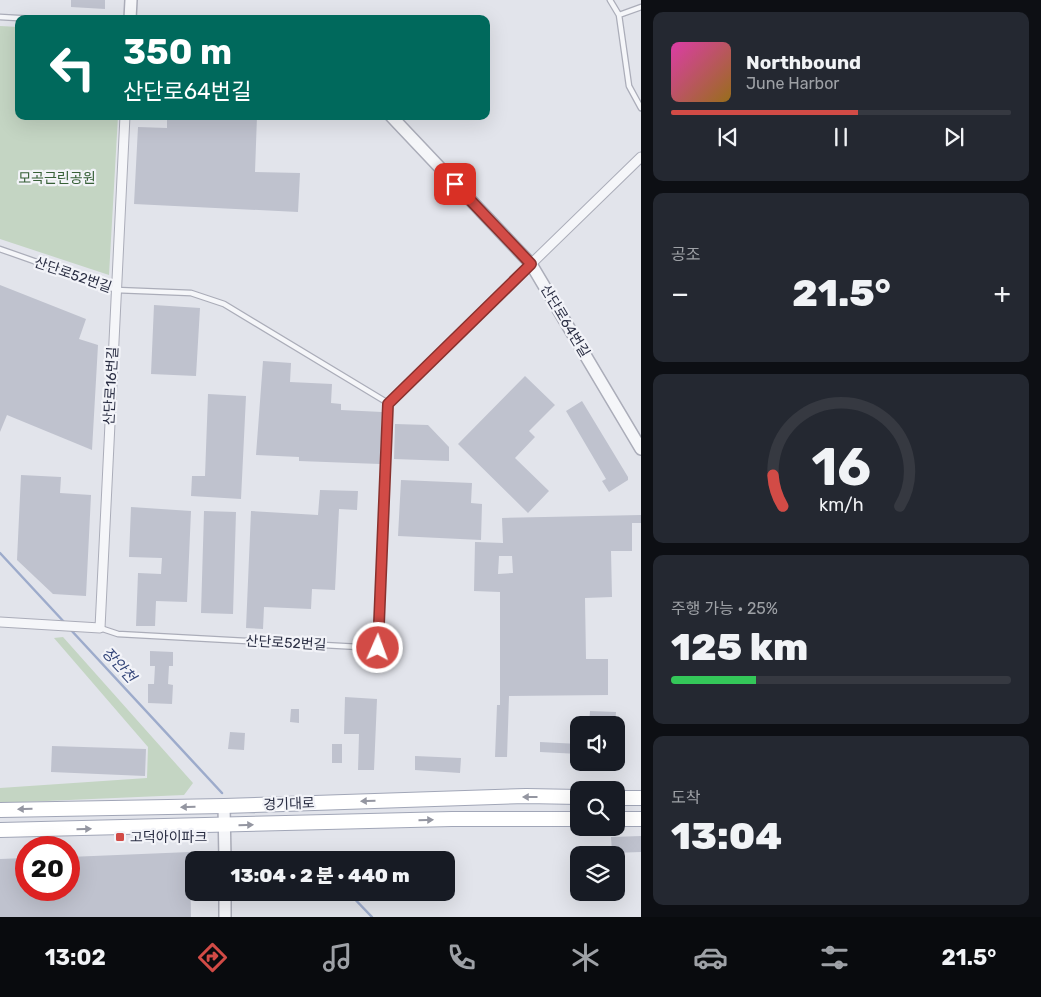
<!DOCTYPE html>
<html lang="ko">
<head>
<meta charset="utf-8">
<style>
  body { margin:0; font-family:Rubik,"Noto Sans KR",sans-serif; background:#242831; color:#f1f3f6; height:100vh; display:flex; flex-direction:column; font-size:19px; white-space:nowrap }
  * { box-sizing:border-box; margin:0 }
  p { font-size:16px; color:#9ea1a6 }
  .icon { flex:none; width:28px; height:28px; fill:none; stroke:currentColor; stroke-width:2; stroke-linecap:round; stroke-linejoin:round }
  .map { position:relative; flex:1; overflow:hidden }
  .panel { display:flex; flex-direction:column; gap:12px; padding:12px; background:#0d0f14; width:400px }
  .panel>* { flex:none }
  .guide { position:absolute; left:15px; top:15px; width:475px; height:105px; border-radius:10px; box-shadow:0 5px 20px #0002; background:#00695c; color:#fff; overflow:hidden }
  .buttons { position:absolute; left:570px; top:716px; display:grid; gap:10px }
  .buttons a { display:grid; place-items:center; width:55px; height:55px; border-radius:10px; background:#171b24; box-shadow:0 5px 20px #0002; font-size:25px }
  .speed { position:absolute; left:15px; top:836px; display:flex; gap:10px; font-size:25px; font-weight:700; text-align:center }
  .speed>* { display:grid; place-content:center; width:65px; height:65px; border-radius:50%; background:#171b24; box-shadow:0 5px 20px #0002; line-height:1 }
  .speed .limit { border:8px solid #d22; background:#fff; color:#111 }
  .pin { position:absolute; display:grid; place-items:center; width:42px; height:42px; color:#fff; margin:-21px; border-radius:10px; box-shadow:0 2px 8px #0006 }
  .me { position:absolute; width:55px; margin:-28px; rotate:2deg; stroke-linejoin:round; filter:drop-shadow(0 0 4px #0008) }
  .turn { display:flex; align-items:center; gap:18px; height:105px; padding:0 25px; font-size:22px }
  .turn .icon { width:65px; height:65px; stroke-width:2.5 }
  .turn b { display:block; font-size:35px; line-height:42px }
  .big { font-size:38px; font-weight:800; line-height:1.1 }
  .panel .card { flex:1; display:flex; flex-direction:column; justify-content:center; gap:8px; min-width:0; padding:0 18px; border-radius:10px; background:#242831 }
  .panel .dial { align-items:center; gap:0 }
  .dial svg { height:130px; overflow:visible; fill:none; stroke:#363941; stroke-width:7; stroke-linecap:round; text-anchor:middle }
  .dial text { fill:#f1f3f6; stroke:none }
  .song { display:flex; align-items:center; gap:15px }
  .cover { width:60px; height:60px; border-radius:8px; background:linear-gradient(135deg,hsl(320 70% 55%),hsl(40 70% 35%)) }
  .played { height:5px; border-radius:2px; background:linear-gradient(90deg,#d24b46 55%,#363941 55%) }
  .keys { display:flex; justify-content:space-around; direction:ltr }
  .heat { display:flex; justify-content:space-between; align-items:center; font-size:28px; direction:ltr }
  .charge { height:8px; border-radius:4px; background:linear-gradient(90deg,#34c759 25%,#363941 0) }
  .trip { position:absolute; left:185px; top:851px; width:270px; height:50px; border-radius:10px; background:#171b24; box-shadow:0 5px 20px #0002; font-weight:800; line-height:50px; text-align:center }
  .tabs { display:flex; height:80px; justify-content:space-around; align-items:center; background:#090b0e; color:#9ea1a6 }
  .tabs .icon { width:35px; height:35px }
  .tabs .current { color:#d24b46 }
  .tabs b { font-size:22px; color:#f1f3f6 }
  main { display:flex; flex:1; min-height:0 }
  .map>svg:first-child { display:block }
  .green { fill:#c4d5c3 }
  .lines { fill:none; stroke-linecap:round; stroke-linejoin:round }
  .stream { stroke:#9dabcb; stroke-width:2.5 }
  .building { fill:#bfc2ce; fill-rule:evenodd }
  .service-casing { stroke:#abadb9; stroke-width:7 }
  .minor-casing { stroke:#abadb9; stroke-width:11 }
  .tertiary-casing { stroke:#abadb9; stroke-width:14 }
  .primary-casing { stroke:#a1a6b7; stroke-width:16 }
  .service { stroke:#f5f6f9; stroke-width:4.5 }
  .minor { stroke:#f5f6f9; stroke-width:9 }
  .tertiary { stroke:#f5f6f9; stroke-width:11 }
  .primary { stroke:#fff; stroke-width:14 }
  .oneway { fill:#9496a1 }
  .route-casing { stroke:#88312e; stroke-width:12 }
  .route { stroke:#d24b46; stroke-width:9 }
  .poi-dot { fill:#d24b46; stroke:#f2f3f8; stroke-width:2 }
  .labels { text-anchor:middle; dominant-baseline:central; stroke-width:4.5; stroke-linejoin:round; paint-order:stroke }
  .park-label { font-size:14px; fill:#376037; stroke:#f2f3f8 }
  .street-label { font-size:14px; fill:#2a2e43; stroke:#f2f3f8 }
  .poi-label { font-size:14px; fill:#2a2e43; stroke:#f2f3f8; text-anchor:start }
  .water-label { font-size:15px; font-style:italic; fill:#334579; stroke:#f2f3f8 }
</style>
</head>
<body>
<main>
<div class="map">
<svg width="641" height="917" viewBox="0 0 641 917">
  <rect width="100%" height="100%" fill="#e2e4eb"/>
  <path class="green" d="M0 26 19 27V116H118L109 275 0 239Z
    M63 637 193 783 184 795 0 803V788L147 778 148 747 54 638Z"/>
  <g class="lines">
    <path class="stream" d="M0 553 65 623
      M70 629 222 793
      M306 855 313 860
      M348 892 372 917"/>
  </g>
  <path class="building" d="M71 0H105V9L71 7Z
    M167 116H257L255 172 300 173 298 212 134 204 138 127 167 128Z
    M0 285 86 319 79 339 98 345 92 450 7 415 0 432Z
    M154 305 200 308 196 376 151 374Z
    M263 361 291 363 290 382 332 384 331 403 341 404V410L382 412 380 464 299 461V457L256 455Z
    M525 376 555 405 529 431 535 437 515 458 549 491 528 513 458 444Z
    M208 394 246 396 241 499 191 496 192 476H205Z
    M582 401 628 477V480L609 492 602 481 606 479 566 411Z
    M395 424 428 425 449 447V461L394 459Z
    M21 475 61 477 60 493 91 495 86 596 53 594 17 560Z
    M401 480 472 483 471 503 482 504 481 540 398 536Z
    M320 490 358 491 357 510 339 509 335 590 312 589 311 609 264 607 263 629 246 628 251 511 318 515Z
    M131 507 191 511 187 602 156 601 155 626H136L138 573 161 574 162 558 129 557Z
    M204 511 236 512 233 614 201 613Z
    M641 515V523H632V551H611L612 597 585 598 586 659H608V695L509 696 507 757H495L497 705H500V592L474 591 475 542 503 543 502 518ZM499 556H512L513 573 498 574Z
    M150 651 173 652V666H169L168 684 173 685 172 704 148 703V684H154L155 666H150Z
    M345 697 377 699 374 770H358L359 734H344Z
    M291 709H299V723L290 722Z
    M590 711 616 712 615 725H589Z
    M230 732 245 733 244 750 228 749Z
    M540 742 579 744V754L540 752Z
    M332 744H342V763H332Z
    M52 746 146 749 145 776 51 772Z
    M415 756 461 758 460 773 415 770Z
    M641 836V852L612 853 611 837Z
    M190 852 191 917H0V859L26 858V890H69V857Z"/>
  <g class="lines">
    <g class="service-casing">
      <path id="service" d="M610 0 619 15 629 86 641 108
        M619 15 641 7
        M0 17 35 19
        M0 249 116 290 191 293 224 304 388 403 378 648 118 634 100 628
        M388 403 531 265"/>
    </g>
    <g class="minor-casing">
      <path id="minor" d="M531 264 641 157
        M0 622 100 628 125 116"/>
    </g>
    <g class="tertiary-casing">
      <path id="tertiary" d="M130 19 131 0
        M391 116 531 264 641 449
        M224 806 225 860
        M225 917V892"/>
    </g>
    <g class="primary-casing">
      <path id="primary" d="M616 798H641
        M0 810 224 806 526 796 579 797
        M616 819H641
        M0 830 452 819H579"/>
    </g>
    <use href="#service" class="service"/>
    <use href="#minor" class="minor"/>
    <use href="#tertiary" class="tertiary"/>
    <use href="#primary" class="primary"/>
  </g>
  <defs><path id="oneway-solid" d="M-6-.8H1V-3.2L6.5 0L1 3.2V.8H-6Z" transform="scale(1.25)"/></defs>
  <g class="oneway">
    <use href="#oneway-solid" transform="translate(530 797) rotate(-180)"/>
    <use href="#oneway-solid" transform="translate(368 801) rotate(178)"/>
    <use href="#oneway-solid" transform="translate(188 807) rotate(179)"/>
    <use href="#oneway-solid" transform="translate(25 809) rotate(179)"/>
    <use href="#oneway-solid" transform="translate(426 820) rotate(-1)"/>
    <use href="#oneway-solid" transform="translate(246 825) rotate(-1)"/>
    <use href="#oneway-solid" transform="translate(84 829) rotate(-1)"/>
  </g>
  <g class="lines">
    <g class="route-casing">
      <path id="route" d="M378 648 388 404 531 264 455 184"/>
    </g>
    <use href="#route" class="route"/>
  </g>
  <rect class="poi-dot" x="115" y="832" width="10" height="10" rx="2.5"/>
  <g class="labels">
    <g class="park-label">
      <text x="57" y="178">모곡근린공원</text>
    </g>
    <g class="street-label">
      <text transform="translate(73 275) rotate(19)">산단로52번길</text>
      <text transform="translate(565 321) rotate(59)">산단로64번길</text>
      <text transform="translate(111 386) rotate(-87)">산단로16번길</text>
      <text transform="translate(286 643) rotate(3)">산단로52번길</text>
      <text transform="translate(289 804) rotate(-2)">경기대로</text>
    </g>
    <g class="poi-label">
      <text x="130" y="837">고덕아이파크</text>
    </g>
    <g class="water-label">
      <text transform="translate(119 665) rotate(47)">장안천</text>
    </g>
  </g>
</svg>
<div class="buttons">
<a><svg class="icon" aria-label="sound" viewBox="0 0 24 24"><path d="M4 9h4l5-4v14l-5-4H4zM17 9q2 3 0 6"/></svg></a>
<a><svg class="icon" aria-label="search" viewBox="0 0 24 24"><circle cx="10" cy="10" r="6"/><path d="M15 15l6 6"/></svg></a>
<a><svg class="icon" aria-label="layers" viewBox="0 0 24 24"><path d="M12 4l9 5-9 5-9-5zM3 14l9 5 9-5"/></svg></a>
</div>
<div class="speed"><div class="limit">20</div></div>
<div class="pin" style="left:455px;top:184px;background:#d93025"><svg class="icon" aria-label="arrive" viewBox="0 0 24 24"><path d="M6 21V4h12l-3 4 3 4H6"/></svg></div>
<svg class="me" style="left:378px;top:648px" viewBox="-20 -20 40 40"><circle r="17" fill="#d24b46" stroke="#fff" stroke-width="3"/><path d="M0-11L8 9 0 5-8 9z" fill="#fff"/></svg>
<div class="trip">13:04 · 2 분 · 440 m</div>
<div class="guide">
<div class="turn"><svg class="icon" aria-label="left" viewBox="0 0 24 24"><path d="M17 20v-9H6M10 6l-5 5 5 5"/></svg><div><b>350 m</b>산단로64번길</div></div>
</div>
</div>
<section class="panel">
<div class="card">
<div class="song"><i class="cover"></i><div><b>Northbound</b><p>June Harbor</p></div></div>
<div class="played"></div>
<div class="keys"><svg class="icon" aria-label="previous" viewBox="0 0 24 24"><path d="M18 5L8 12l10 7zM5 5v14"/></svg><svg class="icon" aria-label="pause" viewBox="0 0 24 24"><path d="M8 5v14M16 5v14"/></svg><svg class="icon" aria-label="next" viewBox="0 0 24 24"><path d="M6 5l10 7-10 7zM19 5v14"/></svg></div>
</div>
<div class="card"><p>공조</p>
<div class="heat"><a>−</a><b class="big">21.5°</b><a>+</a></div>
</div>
<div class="card dial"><svg viewBox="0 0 100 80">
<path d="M14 69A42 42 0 1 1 86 69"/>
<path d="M14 69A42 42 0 0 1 8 50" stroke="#d24b46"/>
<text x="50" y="56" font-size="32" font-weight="700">16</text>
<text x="50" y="72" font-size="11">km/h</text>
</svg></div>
<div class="card"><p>주행 가능 · 25%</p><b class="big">125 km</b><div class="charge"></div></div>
<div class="card"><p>도착</p><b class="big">13:04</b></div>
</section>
</main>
<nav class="tabs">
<b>13:02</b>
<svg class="icon current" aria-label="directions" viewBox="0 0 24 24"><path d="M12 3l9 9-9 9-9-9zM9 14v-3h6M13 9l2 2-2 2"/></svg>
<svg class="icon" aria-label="music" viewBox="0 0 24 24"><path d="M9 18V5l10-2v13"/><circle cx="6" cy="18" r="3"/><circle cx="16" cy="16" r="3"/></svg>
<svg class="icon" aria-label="phone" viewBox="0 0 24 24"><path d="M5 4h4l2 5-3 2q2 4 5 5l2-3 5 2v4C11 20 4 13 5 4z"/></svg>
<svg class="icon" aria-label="climate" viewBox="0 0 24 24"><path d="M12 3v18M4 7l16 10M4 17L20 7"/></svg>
<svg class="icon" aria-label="car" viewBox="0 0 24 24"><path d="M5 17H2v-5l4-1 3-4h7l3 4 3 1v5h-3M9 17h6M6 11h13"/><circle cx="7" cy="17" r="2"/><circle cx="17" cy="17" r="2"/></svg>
<svg class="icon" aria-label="filters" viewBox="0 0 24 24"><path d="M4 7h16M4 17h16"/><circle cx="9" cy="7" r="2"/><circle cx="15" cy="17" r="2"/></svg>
<b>21.5°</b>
</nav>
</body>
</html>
